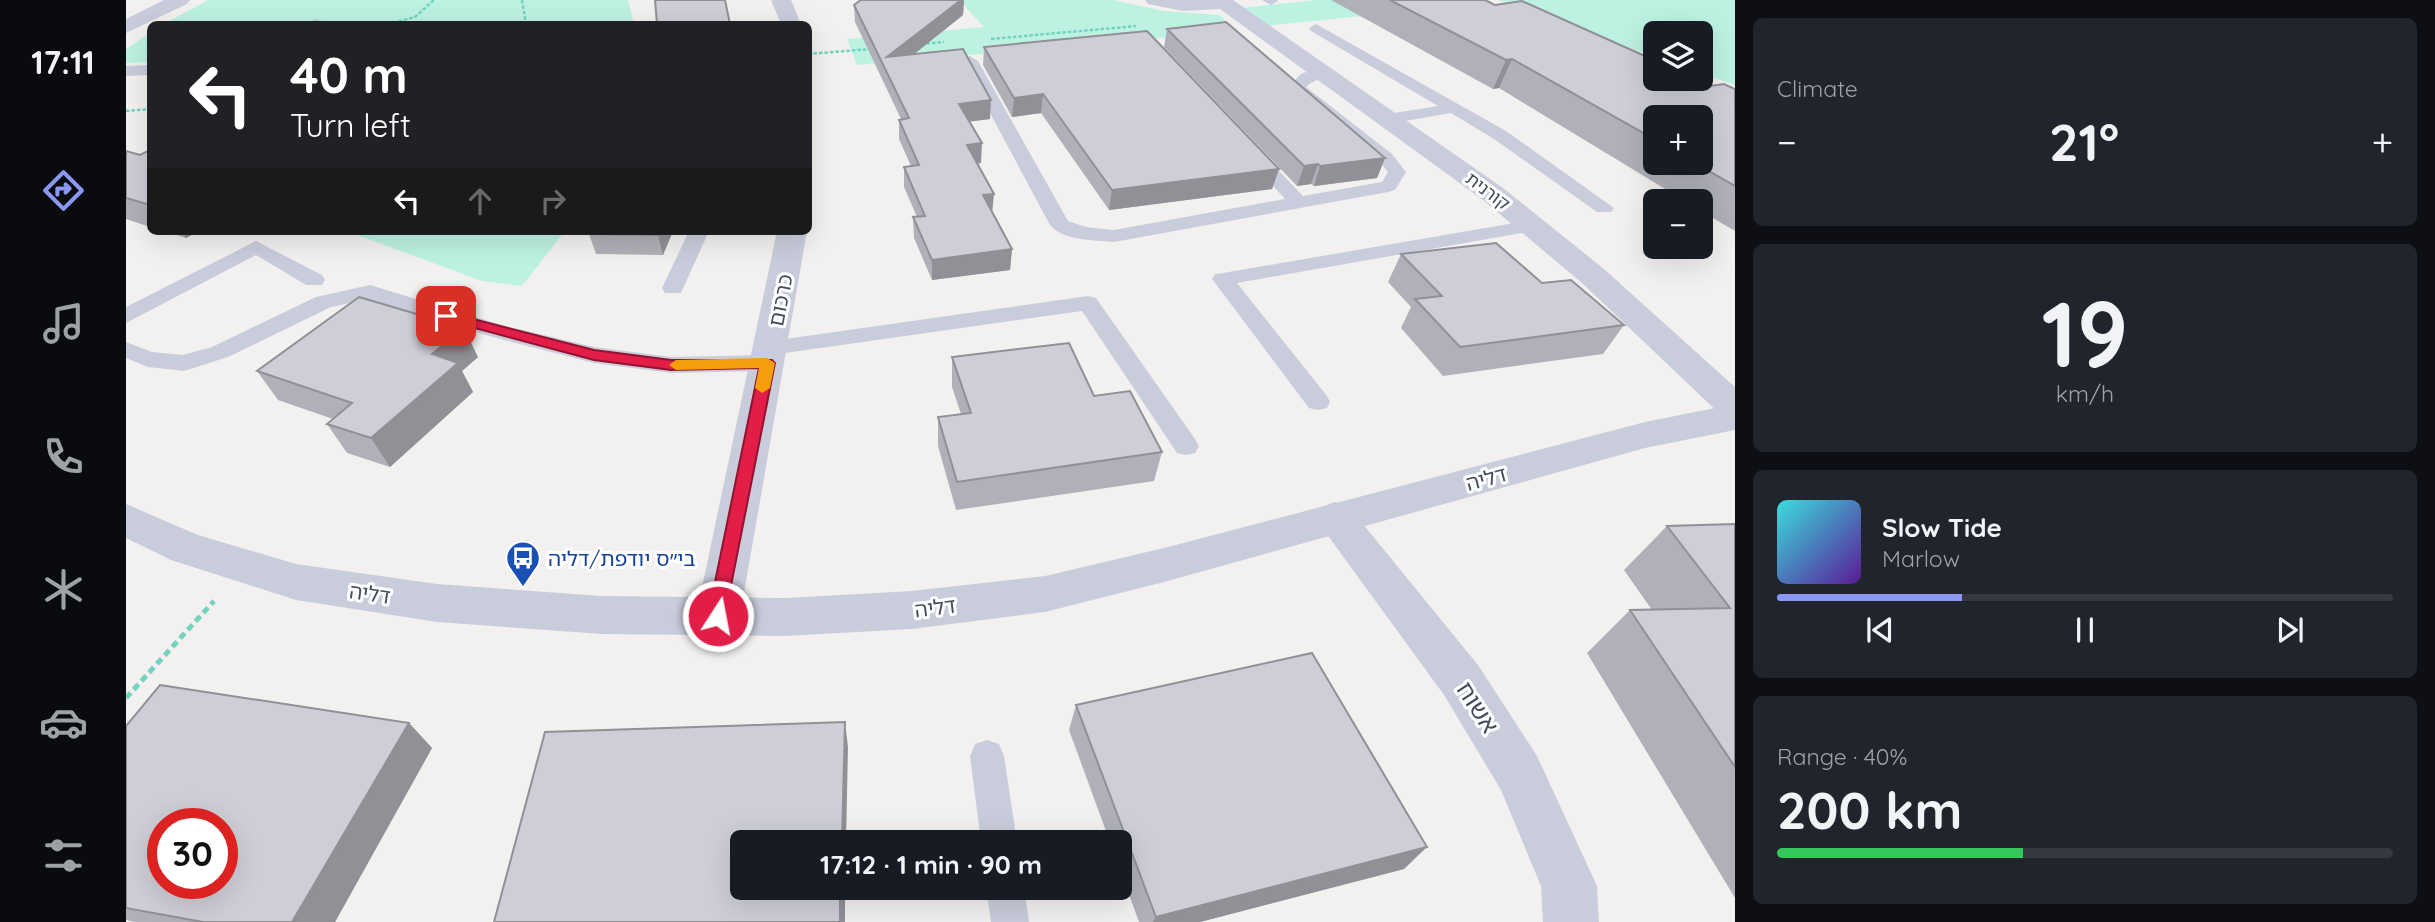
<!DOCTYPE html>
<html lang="en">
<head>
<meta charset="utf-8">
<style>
  body { margin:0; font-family:Quicksand,"Noto Sans Hebrew",sans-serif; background:#20242c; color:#f1f3f6; height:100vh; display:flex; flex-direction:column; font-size:26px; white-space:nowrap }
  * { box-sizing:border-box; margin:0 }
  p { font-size:23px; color:#9ea1a6 }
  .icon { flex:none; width:38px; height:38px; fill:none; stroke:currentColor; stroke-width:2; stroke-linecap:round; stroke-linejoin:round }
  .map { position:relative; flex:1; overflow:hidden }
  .drawer { display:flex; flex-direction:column; gap:18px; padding:18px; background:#0d0f14; width:700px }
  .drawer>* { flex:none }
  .guide { position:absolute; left:21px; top:21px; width:665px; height:214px; border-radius:10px; box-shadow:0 7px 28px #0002; background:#202124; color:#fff; overflow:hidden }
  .tools { position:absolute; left:1517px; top:21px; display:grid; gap:14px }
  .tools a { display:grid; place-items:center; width:70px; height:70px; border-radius:10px; background:#171b24; box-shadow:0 7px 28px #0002; font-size:35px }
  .speed { position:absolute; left:21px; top:808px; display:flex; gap:14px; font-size:35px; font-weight:700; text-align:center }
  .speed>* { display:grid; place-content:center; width:91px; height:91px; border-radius:50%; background:#171b24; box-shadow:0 7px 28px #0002; line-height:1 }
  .speed .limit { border:10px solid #d22; background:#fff; color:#111 }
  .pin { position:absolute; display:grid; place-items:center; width:60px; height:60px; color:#fff; margin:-30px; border-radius:14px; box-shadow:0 4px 10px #0006 }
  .me { position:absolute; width:77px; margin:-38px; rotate:11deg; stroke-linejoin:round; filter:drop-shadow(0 0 5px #0008) }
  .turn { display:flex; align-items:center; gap:24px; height:147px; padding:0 28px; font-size:32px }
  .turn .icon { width:91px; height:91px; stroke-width:2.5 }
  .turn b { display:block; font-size:49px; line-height:60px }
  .lanes { display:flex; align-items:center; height:66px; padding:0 28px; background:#0003; justify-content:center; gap:35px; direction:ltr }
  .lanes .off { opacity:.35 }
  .big { font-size:52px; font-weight:800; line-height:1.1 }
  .drawer .tile { flex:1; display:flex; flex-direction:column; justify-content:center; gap:10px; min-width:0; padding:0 24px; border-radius:10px; background:#20242c }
  .drawer .dial { align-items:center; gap:0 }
  .dial b { font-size:91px; line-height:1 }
  .song { display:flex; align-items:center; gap:21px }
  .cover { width:84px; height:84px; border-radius:10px; background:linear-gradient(135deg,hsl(180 70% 55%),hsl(270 70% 35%)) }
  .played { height:7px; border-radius:4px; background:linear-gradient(90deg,#8b98f3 30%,#363941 30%) }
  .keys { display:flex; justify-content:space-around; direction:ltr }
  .heat { display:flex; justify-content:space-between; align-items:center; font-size:38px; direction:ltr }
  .charge { height:10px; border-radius:5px; background:linear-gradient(90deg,#34c759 40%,#363941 0) }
  .trip { position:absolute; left:604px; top:830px; width:402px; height:70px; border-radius:10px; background:#171b24; box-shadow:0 7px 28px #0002; font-weight:800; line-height:70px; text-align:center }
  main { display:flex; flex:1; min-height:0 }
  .dock { display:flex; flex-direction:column; width:126px; justify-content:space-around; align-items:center; background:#090b0e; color:#9ea1a6 }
  .dock .icon { width:49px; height:49px }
  .dock .selected { color:#8b98f3 }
  .dock b { font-size:32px; color:#f1f3f6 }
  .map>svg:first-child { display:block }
  .green { fill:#bdf2e2 }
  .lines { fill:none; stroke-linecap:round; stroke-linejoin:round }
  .path-far1 { stroke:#72d3c1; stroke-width:2.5; stroke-dasharray:3.5 2; stroke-linecap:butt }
  .path { stroke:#72d3c1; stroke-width:5; stroke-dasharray:7 4.5; stroke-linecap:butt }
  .service { fill:#c9cddb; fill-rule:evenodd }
  .minor { fill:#c9cddb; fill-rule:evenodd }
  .tertiary { fill:#c9cddb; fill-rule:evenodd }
  .wall { fill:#b0b1b8; fill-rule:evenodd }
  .shaded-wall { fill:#909096 }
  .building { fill:#cdced6; stroke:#909096; stroke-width:2; fill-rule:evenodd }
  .route { fill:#e11d48; stroke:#92132f; stroke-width:2 }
  .slow { fill:#f59e0b }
  .labels { text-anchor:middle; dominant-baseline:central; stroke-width:6; stroke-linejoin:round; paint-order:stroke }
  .far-street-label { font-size:18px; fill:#474c5f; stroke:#fff }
  .street-label { font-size:21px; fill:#474c5f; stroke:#fff }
  .transit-label { font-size:21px; fill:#164399; stroke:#fff; text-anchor:start }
  .near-street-label { font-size:24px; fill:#474c5f; stroke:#fff }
</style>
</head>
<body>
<main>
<nav class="dock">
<b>17:11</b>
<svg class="icon selected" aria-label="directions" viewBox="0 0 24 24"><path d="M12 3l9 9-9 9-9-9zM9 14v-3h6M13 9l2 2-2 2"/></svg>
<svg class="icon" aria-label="music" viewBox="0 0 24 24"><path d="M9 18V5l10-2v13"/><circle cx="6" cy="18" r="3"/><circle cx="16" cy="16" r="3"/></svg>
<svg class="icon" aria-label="phone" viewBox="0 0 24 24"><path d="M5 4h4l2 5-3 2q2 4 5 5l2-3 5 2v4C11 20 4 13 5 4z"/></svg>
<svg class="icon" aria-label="climate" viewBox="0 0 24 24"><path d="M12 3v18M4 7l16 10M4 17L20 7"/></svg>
<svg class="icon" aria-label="car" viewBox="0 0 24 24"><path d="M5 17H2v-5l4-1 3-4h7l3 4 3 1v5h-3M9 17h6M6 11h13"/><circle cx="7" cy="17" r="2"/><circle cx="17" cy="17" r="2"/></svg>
<svg class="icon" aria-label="filters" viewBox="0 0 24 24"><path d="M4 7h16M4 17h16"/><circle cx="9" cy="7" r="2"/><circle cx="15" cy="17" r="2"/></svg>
</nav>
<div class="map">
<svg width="1609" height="922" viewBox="0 0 1609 922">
  <rect width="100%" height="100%" fill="#f3f1f0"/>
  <path class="green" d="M82 0H502L508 24H38Z
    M833 0H987L1038 11 1094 15 1110 31 731 65 721 39 858 27Z
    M1189 0H1344L1353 4 1140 26 1116 8Z
    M1372 0H1609V85L1575 73V33H1530L1529 57Z
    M24 33V62L0 63V49Z
    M227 231H439L396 286 356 281 231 235Z"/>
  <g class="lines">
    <path class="path-far1" d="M396 0 400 24
      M262 24 289 17 308 0
      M865 39 1010 26
      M795 44 818 42
      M682 54 745 49
      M0 111 24 109"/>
    <path class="path" d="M0 698 88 601"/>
    <path class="service" d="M1136 0H1151L1152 1 1145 5Z
      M190 19 195 20 196 24H178Z
      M1190 24 1380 131 1488 208 1485 212H1471L1368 139 1325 113 1262 124 1256 123 1254 119 1256 115 1312 106 1185 31 1183 28Z
      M844 56 852 61 942 221 960 227 988 230 1159 199 1117 153 1126 148 1132 149 1177 196 1256 182 1262 172 1254 162 1163 87 1175 74 1196 66 1204 71C1199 78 1187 80 1180 87L1266 154 1280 172 1269 190 1262 192 988 242C969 240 937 241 924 225L836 61Z
      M24 65V75L0 76V66Z
      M1406 220 1413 222 1416 226 1413 230 1111 283 1201 396 1204 402 1201 408 1192 410 1183 408 1086 279 1089 274 1097 273Z
      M563 231H583L555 293H539L536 288Z
      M130 241 196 275 199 280 196 285H180L130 255 0 323V307Z
      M244 285 376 325 468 347 545 357 641 355 649 358 653 363 649 368 641 371 545 373 468 363 363 336 243 299 205 307 102 357 58 371 22 367 0 358V342L26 352 57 355 86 347 190 297Z
      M962 296 970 298 1069 439 1073 446 1069 453 1060 455 1051 453 956 311 645 355 637 353 633 348 637 343 645 341Z
      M861 740 873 744 878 756 891 842H855L844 756 849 744Z
      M860 887H898L903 922H865Z"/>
    <path class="minor" d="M645 0H665L675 24H655Z
      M1019 0H1107L1377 188 1478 269 1609 387V420L1596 416 1456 283 1357 200 1094 9 1057 11 1022 4Z
      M651 231H681L614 616 608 629 592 635 576 629 570 616Z
      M1209 502 1223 507 1352 665 1411 756 1471 886 1473 922H1417L1415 886 1375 790 1318 695 1189 518 1195 507Z"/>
    <path class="tertiary" d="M38 0H64L61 4 0 33V19Z
      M1609 404V430L1519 448 1038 582 919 612 786 629 659 636 476 634 311 622 170 600 45 560 0 538V504L72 535 170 564 311 584 476 596 659 598 786 591 919 576 1038 548 1519 422Z"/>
  </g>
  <path class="wall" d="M735 0H838L837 15 788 54 864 119 844 121 855 163H851L867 213 886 249 884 270 806 280 788 238 787 217H791L778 187V167L785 166 773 139V120L775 119 729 22 728 5Z
    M1205 0H1359L1369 5 1584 86 1609 89V231L1575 211V201H1559L1373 88 1367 89ZM1530 117 1575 163H1530Z
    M1041 29 1259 158 1251 178 1188 186 1185 184 1171 186 1038 47Z
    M858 47 1153 169 1146 189 983 210 915 113 886 117 857 65Z
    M24 150V227L0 219V151L14 155Z
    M38 231H73L60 238Z
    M464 231H547L537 255 470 254 463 234Z
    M1275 254 1416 283 1498 325 1477 354 1317 376 1275 328 1285 307 1262 282Z
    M352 357 336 371 347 392 264 467 221 453 201 424 207 419 152 400 131 371Z
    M826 357 968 396 1036 452 1028 481 830 510 812 446V417L835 414 826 387Z
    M1609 524V898L1461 653 1504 610H1526L1498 570 1541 526Z
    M950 705 1278 869 1074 922H1013L994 870V842H984L943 730Z
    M283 723 306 748 209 922H9L0 920V726Z"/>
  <path class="shaded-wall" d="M835 0H838L837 15 762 75 761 57Z
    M1386 59 1373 88 1367 89 1380 60Z
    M917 94 915 113 886 117 888 98Z
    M865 100 864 119 833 123V104Z
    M856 143 855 163 840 165 841 145Z
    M1259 158 1251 178 1188 186 1194 166Z
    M1192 164 1185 184 1171 186 1178 166Z
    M1153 169 1146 189 983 210 986 190Z
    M868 194 866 214 857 195Z
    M55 231H73L60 238Z
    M534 231H547L537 255 532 235Z
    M886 249 884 270 806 280V260Z
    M338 328 352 357 336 371 347 392 264 467 245 438 306 354Z
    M719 722 722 747 720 842H716Z
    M283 723 306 748 209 922H166Z
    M1301 847 1278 869 1074 922H1027L1030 917Z
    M714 887H719V922H714Z"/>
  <path class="building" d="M529 0H599L604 24H531Z
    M735 0H835L761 57 837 49 865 100 833 104 856 143 841 145 868 194 857 195 886 249 806 260 787 217 799 216 778 167 793 165 773 120 783 118 728 5Z
    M1264 0H1359L1369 5 1396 1 1530 61V79H1568L1584 86 1598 84 1609 89V186L1569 163H1575V117H1530V140L1386 59 1380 60Z
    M1100 22 1259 158 1194 166 1192 164 1178 166 1041 29Z
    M1021 31 1153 169 986 190 917 94 888 98 858 47Z
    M24 150V205L0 198V151L14 155Z
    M464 231H534L532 235 463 234Z
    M1370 243 1416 283 1445 280 1498 325 1334 347 1289 299 1316 296 1275 254Z
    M233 297 338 328 306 354 332 363 245 438 201 424 226 403 131 371Z
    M943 343 968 396 1004 391 1036 452 831 482 812 417 845 413 826 357Z
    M1609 524V767L1504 610 1604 608 1541 526Z
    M1186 653 1301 847 1030 917 950 705Z
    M34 685 283 723 166 922H77L0 908V726ZM37 824H96V884H37Z
    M719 722 716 842H616V887H714V922H368L419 732Z"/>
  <path class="route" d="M320 312 468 350 545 360H646L649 363 598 621 592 624 585 621 582 616 633 368 545 370 468 360 315 319 313 316Z"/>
  <path class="slow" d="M641 358 649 363 644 388 636 393 629 388 633 368 550 370 543 365 550 360Z"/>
  <defs>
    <g id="bus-pin" transform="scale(1.75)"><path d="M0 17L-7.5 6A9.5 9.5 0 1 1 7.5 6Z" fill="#1a4fb4" stroke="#fff"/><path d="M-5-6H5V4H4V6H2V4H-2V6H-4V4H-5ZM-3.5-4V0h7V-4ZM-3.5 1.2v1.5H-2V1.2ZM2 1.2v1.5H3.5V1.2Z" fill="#fff"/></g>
  </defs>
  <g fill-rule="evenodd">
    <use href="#bus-pin" x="397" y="558"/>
  </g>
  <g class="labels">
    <g class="far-street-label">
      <text transform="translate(1362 191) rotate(37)">קורנית</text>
    </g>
    <g class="street-label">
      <text transform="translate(654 300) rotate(-79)">כרכום</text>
      <text transform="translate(1360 478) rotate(-15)">דליה</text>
      <text transform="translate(244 593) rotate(8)">דליה</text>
      <text transform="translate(809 607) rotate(-7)">דליה</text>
    </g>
    <g class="transit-label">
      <text x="422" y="558">בי״ס יודפת/דליה</text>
    </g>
    <g class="near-street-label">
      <text transform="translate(1352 707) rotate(57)">אשוח</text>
    </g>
  </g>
</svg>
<div class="tools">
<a><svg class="icon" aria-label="layers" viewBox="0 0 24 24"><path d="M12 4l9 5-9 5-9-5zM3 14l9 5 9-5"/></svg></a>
<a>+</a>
<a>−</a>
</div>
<div class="speed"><div class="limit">30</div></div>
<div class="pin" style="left:320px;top:316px;background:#d93025"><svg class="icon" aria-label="arrive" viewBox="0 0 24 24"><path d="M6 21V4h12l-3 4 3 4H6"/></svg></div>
<svg class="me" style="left:592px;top:616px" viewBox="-20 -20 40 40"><circle r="17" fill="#e11d48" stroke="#fff" stroke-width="3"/><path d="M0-11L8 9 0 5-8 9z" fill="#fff"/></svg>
<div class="trip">17:12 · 1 min · 90 m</div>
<div class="guide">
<div class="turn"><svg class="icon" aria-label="left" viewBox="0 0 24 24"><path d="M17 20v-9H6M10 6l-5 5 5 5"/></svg><div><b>40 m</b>Turn left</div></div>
<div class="lanes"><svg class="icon" aria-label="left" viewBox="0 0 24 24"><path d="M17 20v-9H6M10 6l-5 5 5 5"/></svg><svg class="icon off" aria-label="ahead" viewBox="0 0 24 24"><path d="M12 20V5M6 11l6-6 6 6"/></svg><svg class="icon off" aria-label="right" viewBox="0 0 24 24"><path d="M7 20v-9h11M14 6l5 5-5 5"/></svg></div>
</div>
</div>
<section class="drawer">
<div class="tile"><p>Climate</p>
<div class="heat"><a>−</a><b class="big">21°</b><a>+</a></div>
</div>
<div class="tile dial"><b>19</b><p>km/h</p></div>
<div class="tile">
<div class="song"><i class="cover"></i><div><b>Slow Tide</b><p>Marlow</p></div></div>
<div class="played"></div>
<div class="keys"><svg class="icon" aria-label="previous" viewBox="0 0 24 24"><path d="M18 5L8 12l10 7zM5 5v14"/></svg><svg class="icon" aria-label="pause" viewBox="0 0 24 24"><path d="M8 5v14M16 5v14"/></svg><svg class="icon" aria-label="next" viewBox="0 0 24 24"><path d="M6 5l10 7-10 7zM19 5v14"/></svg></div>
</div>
<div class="tile"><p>Range · 40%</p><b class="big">200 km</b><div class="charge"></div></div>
</section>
</main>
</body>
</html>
